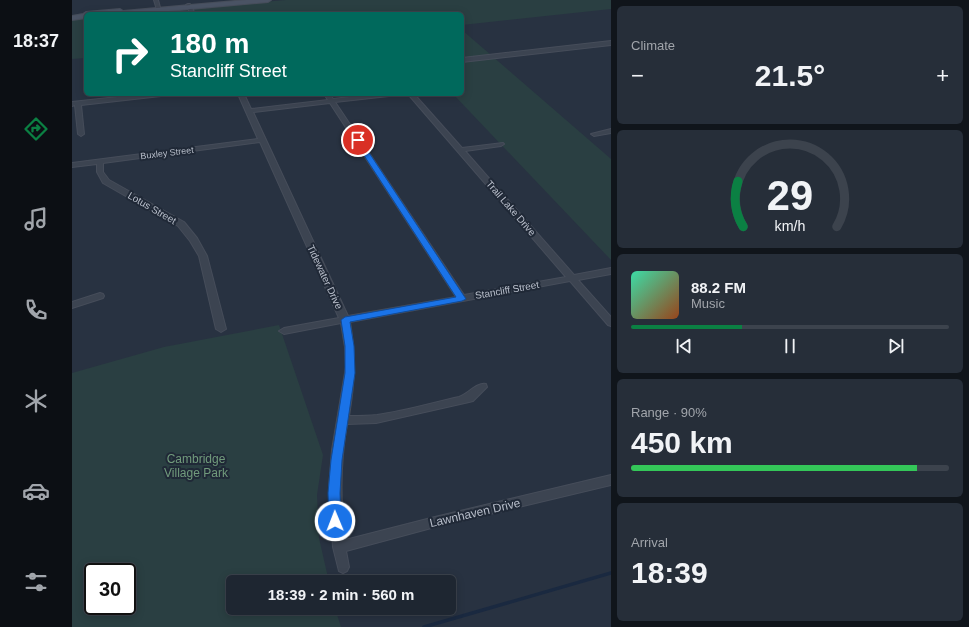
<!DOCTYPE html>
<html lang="en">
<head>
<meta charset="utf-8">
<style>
  body { margin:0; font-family:Arial,sans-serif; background:#262e39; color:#f1f3f6; height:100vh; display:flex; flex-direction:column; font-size:15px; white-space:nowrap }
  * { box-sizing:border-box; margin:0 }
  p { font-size:13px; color:#a1a5ab }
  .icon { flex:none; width:22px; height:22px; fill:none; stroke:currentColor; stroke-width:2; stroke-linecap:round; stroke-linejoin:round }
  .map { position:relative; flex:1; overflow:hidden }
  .drawer { display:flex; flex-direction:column; gap:6px; padding:6px; background:#10151b; width:358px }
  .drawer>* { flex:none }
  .hud { position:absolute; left:12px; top:12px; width:380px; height:84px; border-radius:6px; box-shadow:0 2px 10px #0003,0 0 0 1px #3c434d; background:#00695c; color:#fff; overflow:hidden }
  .speed { position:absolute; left:12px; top:563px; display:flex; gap:8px; font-size:20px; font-weight:700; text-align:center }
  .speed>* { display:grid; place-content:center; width:52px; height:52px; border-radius:50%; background:#1e2631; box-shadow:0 2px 10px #0003,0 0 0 1px #3c434d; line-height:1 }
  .speed .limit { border:2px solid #111; border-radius:6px; background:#fff; color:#111 }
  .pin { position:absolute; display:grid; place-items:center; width:34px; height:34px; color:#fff; margin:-17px; border:2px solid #fff; border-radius:50%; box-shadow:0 1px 4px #0007 }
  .me { position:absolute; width:44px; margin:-22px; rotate:359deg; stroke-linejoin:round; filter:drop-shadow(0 0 3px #0008) }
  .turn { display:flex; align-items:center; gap:14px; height:84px; padding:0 20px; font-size:18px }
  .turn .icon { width:52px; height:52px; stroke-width:2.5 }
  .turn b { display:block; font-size:28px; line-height:34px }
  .big { font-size:30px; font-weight:600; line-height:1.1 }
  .drawer .card { flex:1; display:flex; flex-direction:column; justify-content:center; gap:6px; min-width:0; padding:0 14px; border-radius:6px; background:#262e39 }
  .drawer .dial { align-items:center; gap:0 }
  .dial svg { height:104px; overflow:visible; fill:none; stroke:#3c434d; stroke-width:7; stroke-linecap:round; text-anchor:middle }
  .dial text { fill:#f1f3f6; stroke:none }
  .song { display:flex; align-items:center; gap:12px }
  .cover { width:48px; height:48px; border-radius:6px; background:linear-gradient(135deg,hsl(160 70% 55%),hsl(20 70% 35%)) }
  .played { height:4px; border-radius:2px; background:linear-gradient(90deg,#0b8043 35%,#3c434d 35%) }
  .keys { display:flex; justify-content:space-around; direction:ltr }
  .heat { display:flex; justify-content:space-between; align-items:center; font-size:22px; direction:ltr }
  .charge { height:6px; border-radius:3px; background:linear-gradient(90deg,#34c759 90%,#3c434d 0) }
  .trip { position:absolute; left:154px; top:575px; width:230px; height:40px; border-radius:6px; background:#1e2631; box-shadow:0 2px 10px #0003,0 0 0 1px #3c434d; font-weight:600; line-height:40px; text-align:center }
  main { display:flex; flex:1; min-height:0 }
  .tab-bar { display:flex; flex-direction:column; width:72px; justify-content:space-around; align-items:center; background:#0c0f14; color:#a1a5ab }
  .tab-bar .icon { width:28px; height:28px }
  .tab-bar .on { color:#0b8043 }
  .tab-bar b { font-size:18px; color:#f1f3f6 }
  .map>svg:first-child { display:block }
  .green { fill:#2a3f42; fill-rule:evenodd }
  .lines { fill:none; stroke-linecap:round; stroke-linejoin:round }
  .stream { stroke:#1a2940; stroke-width:3.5 }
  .street-casing { stroke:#464d5a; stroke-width:2 }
  .secondary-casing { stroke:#464d5a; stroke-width:2 }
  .street { fill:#3c4451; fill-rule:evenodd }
  .secondary { fill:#4a5364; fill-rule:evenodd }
  .route { fill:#1a73e8; stroke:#114b97 }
  .labels { text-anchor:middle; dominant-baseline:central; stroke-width:4; stroke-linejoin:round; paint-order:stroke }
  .far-street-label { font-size:9px; fill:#b9bfcb; stroke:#202937 }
  .street-label { font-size:10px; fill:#b9bfcb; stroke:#202937 }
  .near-park-label { font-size:12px; fill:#719b7c; stroke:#202937 }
  .near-street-label { font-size:12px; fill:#b9bfcb; stroke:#202937 }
</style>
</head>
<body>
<main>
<nav class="tab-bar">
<b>18:37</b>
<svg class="icon on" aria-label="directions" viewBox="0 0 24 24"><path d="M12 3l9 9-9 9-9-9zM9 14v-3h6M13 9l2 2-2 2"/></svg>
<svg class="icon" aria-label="music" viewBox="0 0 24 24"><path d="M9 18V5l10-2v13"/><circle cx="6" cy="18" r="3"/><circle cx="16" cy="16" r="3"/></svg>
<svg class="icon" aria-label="phone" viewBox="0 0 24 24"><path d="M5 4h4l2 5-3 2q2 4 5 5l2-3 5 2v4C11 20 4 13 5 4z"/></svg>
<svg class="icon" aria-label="climate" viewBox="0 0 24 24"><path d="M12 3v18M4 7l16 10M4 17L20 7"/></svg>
<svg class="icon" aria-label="car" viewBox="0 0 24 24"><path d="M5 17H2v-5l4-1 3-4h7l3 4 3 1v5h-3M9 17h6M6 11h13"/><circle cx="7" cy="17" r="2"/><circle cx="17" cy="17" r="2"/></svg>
<svg class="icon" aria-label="filters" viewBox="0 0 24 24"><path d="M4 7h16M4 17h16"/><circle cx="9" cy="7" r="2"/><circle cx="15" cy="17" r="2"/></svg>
</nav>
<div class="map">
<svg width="539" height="627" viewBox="0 0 539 627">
  <rect width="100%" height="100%" fill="#283241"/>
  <path class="green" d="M214 0H539V9L390 25V14H58Z
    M14 18V58L0 59V19Z
    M390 30 539 159V260L381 94H390Z
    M207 325 251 455 245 495 247 538 257 582H161V608H263L269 627H0V373L92 347ZM21 572H55V606H21Z"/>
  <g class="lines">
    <path class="stream" d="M352 627 539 573"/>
    <g class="street-casing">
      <path id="street" d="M82 0H86L89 11 85 10Z
        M116 4H118L123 14H119L114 5Z
        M539 41V45L390 62V58Z
        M73 94H92L89 96 9 105 12 134 9 136 6 134 3 105 0 106V102Z
        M166 94H172L179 109 256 100 252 94H258L261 99 302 94H320L317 96 263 102 392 295 494 277 336 94H342L390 148 431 143 432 144 429 146 393 151 502 275 539 268V274L506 280 539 317V326L536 325 498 281 278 322C284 359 283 379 277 416 286 416 295 416 305 415 332 411 360 403 387 397 396 394 405 382 414 384L415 387 401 401 397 402 304 423 275 424C268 463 268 501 273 540L363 517 539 475V485L363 527 274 551 277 567 275 571 271 573 267 571 261 547 257 488 260 450 274 367 273 347 269 323 212 334 207 331 212 328 267 318 188 142 31 163V172L37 180 112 222 125 238 135 256 154 329 149 332 144 329 127 256 118 241 106 226 31 183 25 172V164L0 167V163L186 139ZM258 103 384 297 276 316 181 112Z
        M539 129V133L522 136 519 134Z
        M28 293 31 294 32 296 31 298 0 308V302Z"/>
    </g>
    <g class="secondary-casing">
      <path id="secondary" d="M174 0H199L196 2 64 14H14V18L0 20V16L11 14 14 12 48 9 51 11Z"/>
    </g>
    <use href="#street" class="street"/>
    <use href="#secondary" class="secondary"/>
  </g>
  <path class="route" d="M283 139H288L394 299 390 301 278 322 282 346 283 373 270 460 268 493 269 521 267 525 263 526 259 525 257 521 256 493 259 460 273 373V346L269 320 273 317 384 297 282 140Z"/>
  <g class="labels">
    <g class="far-street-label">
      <text transform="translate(95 153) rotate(-7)">Buxley Street</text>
    </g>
    <g class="street-label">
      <text transform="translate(80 208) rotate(30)">Lotus Street</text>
      <text transform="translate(439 208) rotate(49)">Trail Lake Drive</text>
      <text transform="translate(253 277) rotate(65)">Tidewater Drive</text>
      <text transform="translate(435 290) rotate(-10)">Stancliff Street</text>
    </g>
    <g class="near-park-label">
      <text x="124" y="459">Cambridge<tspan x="124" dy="14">Village Park</tspan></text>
    </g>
    <g class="near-street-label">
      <text transform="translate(403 513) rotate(-13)">Lawnhaven Drive</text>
    </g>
  </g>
</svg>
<div class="speed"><div class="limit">30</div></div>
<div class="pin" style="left:286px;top:140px;background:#d93025"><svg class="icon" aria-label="arrive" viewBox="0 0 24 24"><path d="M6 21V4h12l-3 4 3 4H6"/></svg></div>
<svg class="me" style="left:263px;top:521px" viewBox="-20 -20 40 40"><circle r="17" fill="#1a73e8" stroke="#fff" stroke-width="3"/><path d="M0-11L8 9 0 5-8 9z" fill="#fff"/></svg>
<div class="trip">18:39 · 2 min · 560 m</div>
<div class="hud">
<div class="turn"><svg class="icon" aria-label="right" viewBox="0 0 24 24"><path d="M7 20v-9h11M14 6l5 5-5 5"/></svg><div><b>180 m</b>Stancliff Street</div></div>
</div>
</div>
<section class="drawer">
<div class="card"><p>Climate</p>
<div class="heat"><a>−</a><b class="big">21.5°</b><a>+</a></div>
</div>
<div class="card dial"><svg viewBox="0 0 100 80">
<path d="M14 69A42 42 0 1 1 86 69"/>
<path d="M14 69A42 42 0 0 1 10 34" stroke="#0b8043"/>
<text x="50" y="56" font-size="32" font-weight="700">29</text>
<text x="50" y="72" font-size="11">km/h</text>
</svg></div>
<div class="card">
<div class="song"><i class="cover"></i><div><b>88.2 FM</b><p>Music</p></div></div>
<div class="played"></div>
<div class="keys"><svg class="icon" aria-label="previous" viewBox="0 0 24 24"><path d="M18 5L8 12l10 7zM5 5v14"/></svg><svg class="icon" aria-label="pause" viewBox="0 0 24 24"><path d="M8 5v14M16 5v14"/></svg><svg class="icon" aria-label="next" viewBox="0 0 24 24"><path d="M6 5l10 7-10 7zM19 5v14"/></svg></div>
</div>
<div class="card"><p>Range · 90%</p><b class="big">450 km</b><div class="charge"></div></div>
<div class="card"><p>Arrival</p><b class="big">18:39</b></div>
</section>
</main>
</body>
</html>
